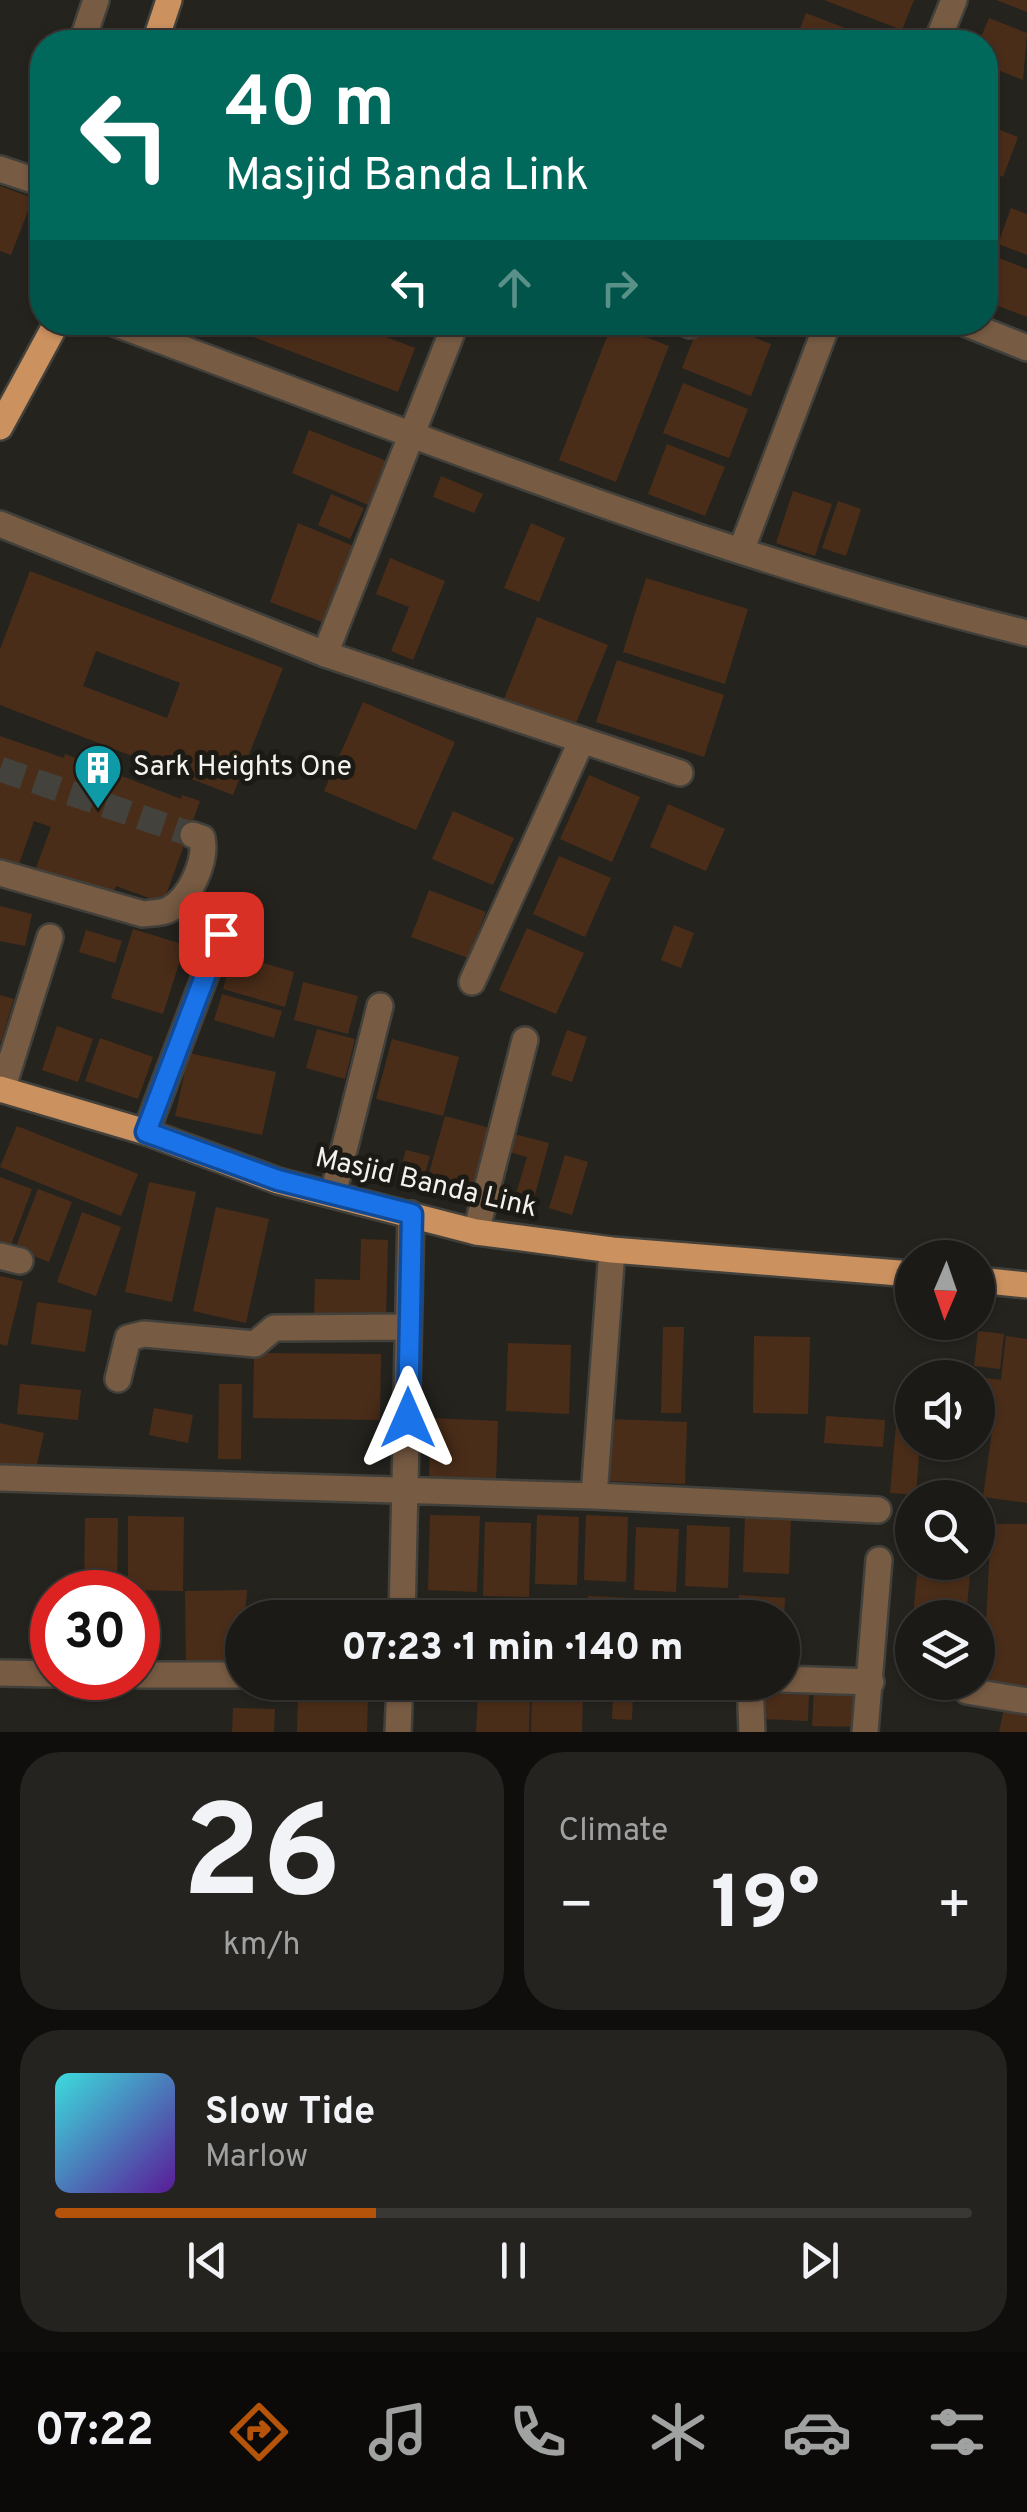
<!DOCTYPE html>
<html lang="en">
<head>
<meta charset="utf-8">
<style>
  body { margin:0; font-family:Overpass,sans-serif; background:#25231f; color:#f1f3f6; height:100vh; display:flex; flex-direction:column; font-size:38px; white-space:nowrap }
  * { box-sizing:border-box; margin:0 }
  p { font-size:32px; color:#a0a1a1 }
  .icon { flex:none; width:55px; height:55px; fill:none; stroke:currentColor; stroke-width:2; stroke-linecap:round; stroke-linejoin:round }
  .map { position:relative; height:1732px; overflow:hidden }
  .details { display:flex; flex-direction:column; gap:20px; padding:20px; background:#0f0e0c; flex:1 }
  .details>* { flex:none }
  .guide { position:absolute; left:30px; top:30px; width:968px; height:305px; border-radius:40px; box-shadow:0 2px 8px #0004,0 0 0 2px #3a3835; background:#00695c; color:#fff; overflow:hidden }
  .needle { width:65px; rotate:182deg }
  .controls { position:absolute; left:895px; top:1240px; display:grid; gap:20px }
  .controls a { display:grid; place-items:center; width:100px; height:100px; border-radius:50%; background:#1c1a16; box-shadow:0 2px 8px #0004,0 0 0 2px #3a3835; font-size:50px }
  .speed { position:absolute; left:30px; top:1570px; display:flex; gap:20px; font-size:50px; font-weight:700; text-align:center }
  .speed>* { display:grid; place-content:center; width:130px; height:130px; border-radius:50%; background:#1c1a16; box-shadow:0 2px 8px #0004,0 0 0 2px #3a3835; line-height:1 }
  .speed .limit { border:15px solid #d22; background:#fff; color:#111 }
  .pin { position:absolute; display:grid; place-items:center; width:85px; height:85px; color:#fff; margin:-42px; border-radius:20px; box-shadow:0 5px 15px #0006 }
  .me { position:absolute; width:110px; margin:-55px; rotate:0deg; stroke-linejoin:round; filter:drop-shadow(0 0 8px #0008) }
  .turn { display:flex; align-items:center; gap:35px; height:210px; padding:0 30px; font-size:45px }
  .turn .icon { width:130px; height:130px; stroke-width:2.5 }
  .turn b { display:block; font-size:70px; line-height:85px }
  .lanes { display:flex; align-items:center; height:95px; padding:0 30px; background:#0003; justify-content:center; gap:50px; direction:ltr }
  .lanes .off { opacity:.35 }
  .big { font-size:75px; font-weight:800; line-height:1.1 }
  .details .tile { flex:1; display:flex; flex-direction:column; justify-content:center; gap:15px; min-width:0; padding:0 35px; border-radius:40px; background:#25231f }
  .details .dial { align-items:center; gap:0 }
  .dial b { font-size:130px; line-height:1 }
  .song { display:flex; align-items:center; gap:30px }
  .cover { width:120px; height:120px; border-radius:15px; background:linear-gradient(135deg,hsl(180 70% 55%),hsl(270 70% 35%)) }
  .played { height:10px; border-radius:5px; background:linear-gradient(90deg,#b45309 35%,#3a3835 35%) }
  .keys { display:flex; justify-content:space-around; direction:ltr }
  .heat { display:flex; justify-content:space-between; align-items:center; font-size:55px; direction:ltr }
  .details .tiles { flex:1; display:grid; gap:20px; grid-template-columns:1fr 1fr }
  .tile:last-child { grid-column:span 2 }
  .trip { position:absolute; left:225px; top:1600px; width:575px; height:100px; border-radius:50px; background:#1c1a16; box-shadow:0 2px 8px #0004,0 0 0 2px #3a3835; font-weight:800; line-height:100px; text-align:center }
  .tab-bar { display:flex; height:160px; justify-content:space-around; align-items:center; background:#0b0a09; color:#a0a1a1 }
  .tab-bar .icon { width:70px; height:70px }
  .tab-bar .selected { color:#b45309 }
  .tab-bar b { font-size:45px; color:#f1f3f6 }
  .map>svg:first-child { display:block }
  .building { fill:#4a2d19; fill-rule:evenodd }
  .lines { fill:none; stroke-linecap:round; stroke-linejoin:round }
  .minor-tunnel { stroke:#44423d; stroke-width:25; stroke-dasharray:25 12; stroke-linecap:butt }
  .minor-casing { stroke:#42403b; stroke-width:30 }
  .major-casing { stroke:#42403b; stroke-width:30 }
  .minor { stroke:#775b43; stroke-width:25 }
  .major { stroke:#cb915f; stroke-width:25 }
  .route-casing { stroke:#114b97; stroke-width:25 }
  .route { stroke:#1a73e8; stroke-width:18 }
  .labels { text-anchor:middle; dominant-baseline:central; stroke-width:10; stroke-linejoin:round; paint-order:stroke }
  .poi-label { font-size:28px; fill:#f4f2ee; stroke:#1c1a14; text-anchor:start }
  .street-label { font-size:28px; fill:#f4f2ee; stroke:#1c1a14 }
</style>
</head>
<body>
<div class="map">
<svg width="1027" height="1732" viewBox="0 0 1027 1732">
  <rect width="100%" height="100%" fill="#25231e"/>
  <path class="building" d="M824 0H914L902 30Z
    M996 0H1027V12Z
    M806 13 881 42H787L789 37 796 39Z
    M989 18 1027 33 1023 80 985 65V42H979Z
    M985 124 1018 137 1003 177 985 170Z
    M0 186 33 198 11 255 0 251Z
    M985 186 1000 192 985 230Z
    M1011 208 1027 214V255L998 244Z
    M992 255 1027 269V317L985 301V274Z
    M233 322H347L415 348 398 392 230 328Z
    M700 322H716L771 344 751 396 682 368Z
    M740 322H773L769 334Z
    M612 324 669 346 616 482 559 460Z
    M683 383 748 409 729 458 663 433Z
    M309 430 392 463 373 507 292 473Z
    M667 444 725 467 705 516 648 494Z
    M441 476 483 494 474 513 433 497Z
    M793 491 832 504 815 556 776 543Z
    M331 494 364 508 350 539 318 525Z
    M838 501 861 509 846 556 822 548Z
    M298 523 356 547 322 622 270 602Z
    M531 523 565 538 539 602 504 588Z
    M390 558 445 581 413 660 391 651 409 607 376 594Z
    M30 571 283 668 233 795 0 705V649ZM96 651 180 683 167 718 83 686Z
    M646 578 748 609 725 684 623 652Z
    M537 617 608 645 574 728 504 699Z
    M617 660 724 695 704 757 596 722Z
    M363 702 455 742 416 830 324 791Z
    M0 736 64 758 65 754 181 799 182 795 200 801 163 903 116 886 111 900 33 876 51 827 34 821 16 873 0 868Z
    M589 775 640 797 612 862 560 839Z
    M668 804 725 829 706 871 650 847Z
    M453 811 514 838 493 885 432 859Z
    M559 856 611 878 585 937 533 914Z
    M429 890 486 912 468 958 411 937Z
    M0 906 32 914 25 946 0 941Z
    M674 925 694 933 681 968 661 960Z
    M527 928 584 953 556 1014 499 990Z
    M133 929 185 945 163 1014 111 998Z
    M86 930 122 941 115 963 79 952Z
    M233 954 294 972 285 1007 223 989Z
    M303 982 358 996 348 1034 294 1020Z
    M222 994 282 1011 274 1038 214 1020Z
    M0 995 14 999 1 1042H0Z
    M57 1026 93 1039 78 1082 42 1070Z
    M317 1029 355 1039 345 1079 306 1068Z
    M567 1030 587 1037 572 1082 551 1075Z
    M100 1038 153 1057 138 1099 85 1081Z
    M392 1039 459 1057 443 1116 376 1099Z
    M189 1053 276 1072 262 1135 175 1116Z
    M445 1116 490 1128 472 1192 427 1180Z
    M17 1126 138 1174 121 1216 0 1167Z
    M510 1133 549 1143 533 1202 515 1197 527 1157 505 1151Z
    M406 1150 430 1156 424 1177 400 1171Z
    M565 1155 588 1162 572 1215 549 1208Z
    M0 1177 32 1189 11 1245 0 1241Z
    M149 1182 196 1192 172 1302 125 1292Z
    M38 1189 72 1202 49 1262 15 1249Z
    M216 1207 269 1219 246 1323 193 1311Z
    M82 1212 121 1227 96 1296 57 1282Z
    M361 1239 388 1240 386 1316 314 1314 315 1279 360 1280Z
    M0 1276 23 1281 7 1346 0 1344Z
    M37 1302 92 1310 85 1352 31 1344Z
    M663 1327H684L681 1413H661Z
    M978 1331 1004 1334 1000 1369 974 1366Z
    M754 1336 810 1337 808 1414 753 1413Z
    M1006 1336 1027 1339V1503L983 1497 995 1409 978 1407V1377L1001 1380Z
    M508 1343 571 1345 569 1414 506 1411Z
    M254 1353 381 1354 380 1420 253 1418Z
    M919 1369 963 1375 962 1378H918Z
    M20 1384 81 1390 78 1420 17 1414Z
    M219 1384H242L241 1459H218Z
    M154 1408 193 1415 188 1443 149 1435Z
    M826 1416 885 1420 883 1447 824 1443Z
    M431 1418 498 1421 496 1480 429 1478Z
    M608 1419 687 1422 685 1484 605 1481Z
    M0 1423 44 1433 35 1473 0 1466Z
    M896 1425 912 1427V1442H920L916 1495 890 1493Z
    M430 1515 480 1516 477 1592 428 1590Z
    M537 1515 579 1517 577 1585 535 1584Z
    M586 1515 628 1517 626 1582 584 1580Z
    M128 1516 184 1517 183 1591 128 1590Z
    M745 1516 791 1518 789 1574 743 1572Z
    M85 1518H118L117 1592H84Z
    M485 1522 531 1523 529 1597 483 1596Z
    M991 1524H1027V1690L983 1683Z
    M687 1525 730 1527 728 1588 685 1586Z
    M636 1527 679 1529 676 1592 634 1590Z
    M918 1562H971L966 1618H913Z
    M247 1590 242 1663 186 1664 185 1591Z
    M739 1595 785 1598 784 1618H738Z
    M588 1596 631 1598 630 1618H587Z
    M478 1601 525 1602 524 1618H477Z
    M533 1602 579 1604 578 1618H533Z
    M420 1603 470 1605 469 1618H420Z
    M688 1604 734 1606V1618H687Z
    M814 1689 861 1691 860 1727 812 1726Z
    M532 1691 583 1693 582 1732H531Z
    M613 1691H633L632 1720 612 1719Z
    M763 1693 809 1695 808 1721 762 1719Z
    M298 1694 368 1697 367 1732H297Z
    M478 1695 530 1697 529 1732H476Z
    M1005 1704 1027 1708V1732H999Z
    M233 1708 275 1709 274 1732H232Z"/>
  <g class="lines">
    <path class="minor-tunnel" d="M0 769 193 835"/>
    <g class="minor-casing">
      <path id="minor" d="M82 42 96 0
        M937 42 954 0
        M0 169 42 183
        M111 322C413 434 714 557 1027 633
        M684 322 690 325
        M962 322 1027 348
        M0 524 325 654 680 773
        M741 551 828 322
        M325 654 456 322
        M0 873 143 914C150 913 162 913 168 910 190 899 207 861 202 838L193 835
        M472 982 582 740
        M2 1090 50 937
        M146 1132 221 934
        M333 1194 380 1006
        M476 1232 525 1040
        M0 1256 20 1261
        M118 1379 128 1338 144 1334 255 1344 274 1328 408 1327
        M0 1478 594 1496 878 1510
        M594 1496 612 1250
        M402 1618 411 1214
        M0 1673 52 1674
        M138 1675H242
        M782 1679 871 1682
        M750 1682 752 1732
        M967 1691 1027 1701
        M398 1732 400 1682
        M865 1732 879 1560"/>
    </g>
    <g class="major-casing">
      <path id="major" d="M155 42 169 0
        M0 427 57 322
        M0 1089 146 1132 278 1181 476 1232 612 1250 912 1274
        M978 1280 1027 1285"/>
    </g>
    <use href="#minor" class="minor"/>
    <use href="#major" class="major"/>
  </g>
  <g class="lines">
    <g class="route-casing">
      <path id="route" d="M221 934 146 1132 278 1180 412 1214 408 1418"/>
    </g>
    <use href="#route" class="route"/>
  </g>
  <defs>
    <g id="building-pin" transform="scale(2.5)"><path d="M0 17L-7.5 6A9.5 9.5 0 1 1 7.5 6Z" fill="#0f9aa8" stroke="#1c1a14"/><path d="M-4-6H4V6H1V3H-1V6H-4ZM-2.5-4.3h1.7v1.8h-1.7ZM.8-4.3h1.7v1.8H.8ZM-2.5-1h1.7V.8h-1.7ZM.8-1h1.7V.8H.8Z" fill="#fff"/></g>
  </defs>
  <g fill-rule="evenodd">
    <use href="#building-pin" x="98" y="768"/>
  </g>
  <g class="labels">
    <g class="poi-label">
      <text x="133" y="768">Sark Heights One</text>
    </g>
    <g class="street-label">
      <text transform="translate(426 1184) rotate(13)">Masjid Banda Link</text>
    </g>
  </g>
</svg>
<div class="controls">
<a><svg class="needle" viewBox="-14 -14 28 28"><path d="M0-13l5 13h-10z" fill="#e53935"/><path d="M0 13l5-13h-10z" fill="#a0a1a1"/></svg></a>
<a><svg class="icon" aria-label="sound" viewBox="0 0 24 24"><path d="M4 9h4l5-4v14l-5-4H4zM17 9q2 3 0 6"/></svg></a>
<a><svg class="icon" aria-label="search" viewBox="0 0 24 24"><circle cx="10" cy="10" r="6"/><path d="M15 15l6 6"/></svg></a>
<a><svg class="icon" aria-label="layers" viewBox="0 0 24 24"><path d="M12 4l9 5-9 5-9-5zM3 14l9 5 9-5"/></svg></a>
</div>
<div class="speed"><div class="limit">30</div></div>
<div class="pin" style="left:221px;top:934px;background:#d93025"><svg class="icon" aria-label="arrive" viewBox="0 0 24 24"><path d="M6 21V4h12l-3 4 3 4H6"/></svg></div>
<svg class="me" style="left:408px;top:1418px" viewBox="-20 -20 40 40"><path d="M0-17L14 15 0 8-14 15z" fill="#1a73e8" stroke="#fff" stroke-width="4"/></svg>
<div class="trip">07:23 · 1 min · 140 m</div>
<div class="guide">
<div class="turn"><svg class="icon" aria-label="left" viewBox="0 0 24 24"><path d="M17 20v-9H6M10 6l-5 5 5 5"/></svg><div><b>40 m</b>Masjid Banda Link</div></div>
<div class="lanes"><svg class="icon" aria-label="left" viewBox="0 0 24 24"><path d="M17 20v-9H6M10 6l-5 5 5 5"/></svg><svg class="icon off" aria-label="ahead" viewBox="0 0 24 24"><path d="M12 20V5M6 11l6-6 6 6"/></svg><svg class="icon off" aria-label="right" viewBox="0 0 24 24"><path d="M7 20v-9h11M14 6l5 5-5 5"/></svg></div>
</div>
</div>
<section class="details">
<div class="tiles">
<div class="tile dial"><b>26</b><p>km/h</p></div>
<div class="tile"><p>Climate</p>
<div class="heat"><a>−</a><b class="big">19°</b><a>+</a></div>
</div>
<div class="tile">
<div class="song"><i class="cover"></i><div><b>Slow Tide</b><p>Marlow</p></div></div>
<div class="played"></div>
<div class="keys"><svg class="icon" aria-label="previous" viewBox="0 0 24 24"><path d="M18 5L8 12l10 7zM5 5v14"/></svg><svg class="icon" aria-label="pause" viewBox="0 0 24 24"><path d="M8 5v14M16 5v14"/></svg><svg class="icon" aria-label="next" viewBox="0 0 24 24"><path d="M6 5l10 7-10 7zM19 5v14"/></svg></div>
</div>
</div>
</section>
<nav class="tab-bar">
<b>07:22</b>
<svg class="icon selected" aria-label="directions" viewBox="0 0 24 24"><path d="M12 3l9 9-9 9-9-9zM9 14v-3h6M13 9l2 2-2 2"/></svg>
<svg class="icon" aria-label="music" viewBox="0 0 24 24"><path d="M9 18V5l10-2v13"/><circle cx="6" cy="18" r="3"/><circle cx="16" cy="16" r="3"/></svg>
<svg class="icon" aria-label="phone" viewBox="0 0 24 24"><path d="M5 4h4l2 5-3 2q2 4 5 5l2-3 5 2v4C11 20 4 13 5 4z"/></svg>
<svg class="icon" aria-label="climate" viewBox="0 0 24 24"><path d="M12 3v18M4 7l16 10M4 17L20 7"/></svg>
<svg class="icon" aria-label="car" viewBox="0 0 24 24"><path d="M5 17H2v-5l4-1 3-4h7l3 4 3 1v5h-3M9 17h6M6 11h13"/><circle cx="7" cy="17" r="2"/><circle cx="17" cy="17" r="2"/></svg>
<svg class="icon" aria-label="filters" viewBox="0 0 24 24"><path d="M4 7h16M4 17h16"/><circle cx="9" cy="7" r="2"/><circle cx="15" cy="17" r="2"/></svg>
</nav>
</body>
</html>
